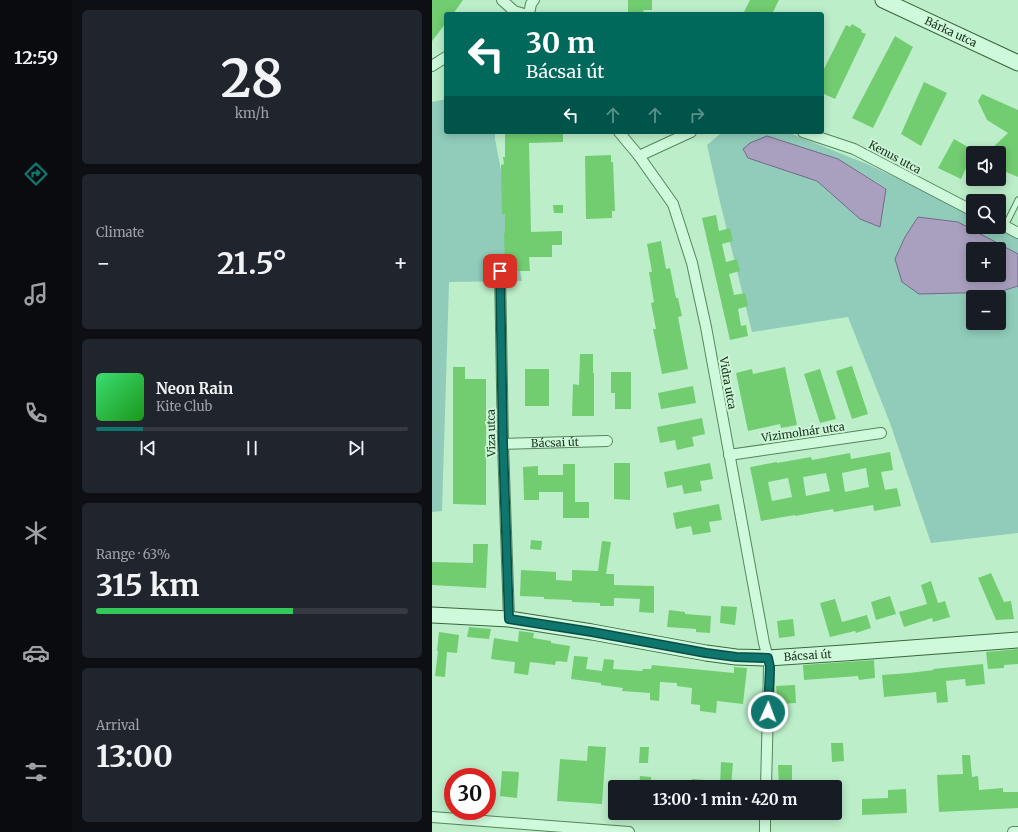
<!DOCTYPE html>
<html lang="en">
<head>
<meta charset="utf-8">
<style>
  body { margin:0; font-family:Merriweather,serif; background:#20242c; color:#f1f3f6; height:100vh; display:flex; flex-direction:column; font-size:15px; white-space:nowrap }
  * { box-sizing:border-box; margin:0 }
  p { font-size:13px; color:#9ea1a6 }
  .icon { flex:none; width:22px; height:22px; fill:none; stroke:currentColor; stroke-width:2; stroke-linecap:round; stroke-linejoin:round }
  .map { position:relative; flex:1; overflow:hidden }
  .panel { display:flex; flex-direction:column; gap:10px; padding:10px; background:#0d0f14; width:360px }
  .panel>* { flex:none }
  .top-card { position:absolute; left:12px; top:12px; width:380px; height:122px; border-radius:4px; box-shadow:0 2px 10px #0003; background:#00695c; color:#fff; overflow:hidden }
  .buttons { position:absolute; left:534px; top:146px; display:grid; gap:8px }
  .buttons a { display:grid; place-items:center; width:40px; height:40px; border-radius:4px; background:#171b24; box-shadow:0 2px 10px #0003; font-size:20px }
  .speed { position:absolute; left:12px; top:768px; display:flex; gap:8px; font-size:20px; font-weight:700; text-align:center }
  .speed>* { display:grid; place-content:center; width:52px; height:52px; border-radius:50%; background:#171b24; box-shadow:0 2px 10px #0003; line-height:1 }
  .speed .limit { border:6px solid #d22; background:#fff; color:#111 }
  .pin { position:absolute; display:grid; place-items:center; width:34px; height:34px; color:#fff; margin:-17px; border-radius:8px; box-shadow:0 2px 6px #0006 }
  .me { position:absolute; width:44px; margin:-22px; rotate:2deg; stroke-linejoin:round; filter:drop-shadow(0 0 3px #0008) }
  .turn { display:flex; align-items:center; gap:14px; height:84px; padding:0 16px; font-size:18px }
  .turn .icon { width:52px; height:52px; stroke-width:2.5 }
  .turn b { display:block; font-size:28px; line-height:34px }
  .lanes { display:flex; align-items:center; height:38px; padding:0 16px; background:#0003; justify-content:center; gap:20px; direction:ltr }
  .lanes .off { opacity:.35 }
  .big { font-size:30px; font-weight:700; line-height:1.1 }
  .panel .card { flex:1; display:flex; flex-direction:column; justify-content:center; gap:6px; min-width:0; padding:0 14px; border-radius:6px; background:#20242c }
  .panel .dial { align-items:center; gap:0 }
  .dial b { font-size:52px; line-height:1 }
  .song { display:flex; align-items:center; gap:12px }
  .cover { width:48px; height:48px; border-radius:6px; background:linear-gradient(135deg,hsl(140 70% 55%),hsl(120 70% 35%)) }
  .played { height:4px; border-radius:2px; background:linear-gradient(90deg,#0f766e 15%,#363941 15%) }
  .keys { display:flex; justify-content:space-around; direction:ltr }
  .heat { display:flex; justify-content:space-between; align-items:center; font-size:22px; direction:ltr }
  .charge { height:6px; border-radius:3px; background:linear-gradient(90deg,#34c759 63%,#363941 0) }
  .trip { position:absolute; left:176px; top:780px; width:234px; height:40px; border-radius:4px; background:#171b24; box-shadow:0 2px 10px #0003; font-weight:700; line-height:40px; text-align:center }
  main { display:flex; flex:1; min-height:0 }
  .tabs { display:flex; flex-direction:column; width:72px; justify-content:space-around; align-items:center; background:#090b0e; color:#9ea1a6 }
  .tabs .icon { width:28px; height:28px }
  .tabs .current { color:#0f766e }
  .tabs b { font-size:18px; color:#f1f3f6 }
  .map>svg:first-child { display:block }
  .green { fill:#90ccb9; fill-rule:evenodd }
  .water { fill:#a9a0bf; stroke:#74688c; fill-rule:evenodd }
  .building { fill:#72cd71; fill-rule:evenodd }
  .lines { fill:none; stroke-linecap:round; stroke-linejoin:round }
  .lane-casing { stroke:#55865b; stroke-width:7 }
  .street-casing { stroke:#55865b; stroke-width:12 }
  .secondary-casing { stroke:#39673c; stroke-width:17 }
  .lane { stroke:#cff9db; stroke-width:5 }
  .street { stroke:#cff9db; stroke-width:10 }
  .secondary { stroke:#cff9db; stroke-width:15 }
  .route-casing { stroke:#0a4d48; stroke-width:10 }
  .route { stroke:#0f766e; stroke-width:7 }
  .labels { text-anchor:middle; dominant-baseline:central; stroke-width:4; stroke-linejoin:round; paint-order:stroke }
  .street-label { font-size:11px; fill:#1b351c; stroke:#ccf6d8 }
</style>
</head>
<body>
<main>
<nav class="tabs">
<b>12:59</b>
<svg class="icon current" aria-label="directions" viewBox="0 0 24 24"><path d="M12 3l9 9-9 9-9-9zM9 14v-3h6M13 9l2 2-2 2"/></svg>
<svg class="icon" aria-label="music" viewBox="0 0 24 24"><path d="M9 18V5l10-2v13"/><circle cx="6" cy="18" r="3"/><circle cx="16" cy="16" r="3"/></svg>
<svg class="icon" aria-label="phone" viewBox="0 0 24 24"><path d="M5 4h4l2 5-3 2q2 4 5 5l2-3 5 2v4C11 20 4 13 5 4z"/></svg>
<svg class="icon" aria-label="climate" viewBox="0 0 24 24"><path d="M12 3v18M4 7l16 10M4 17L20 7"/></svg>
<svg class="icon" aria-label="car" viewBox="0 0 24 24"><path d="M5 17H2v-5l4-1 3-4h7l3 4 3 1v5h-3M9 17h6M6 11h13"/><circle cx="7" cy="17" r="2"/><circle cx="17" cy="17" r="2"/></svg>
<svg class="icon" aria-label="filters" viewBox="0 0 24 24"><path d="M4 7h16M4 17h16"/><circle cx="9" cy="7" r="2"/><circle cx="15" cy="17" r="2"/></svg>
</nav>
<section class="panel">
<div class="card dial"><b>28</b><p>km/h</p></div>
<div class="card"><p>Climate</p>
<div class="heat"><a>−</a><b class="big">21.5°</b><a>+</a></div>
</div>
<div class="card">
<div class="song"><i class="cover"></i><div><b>Neon Rain</b><p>Kite Club</p></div></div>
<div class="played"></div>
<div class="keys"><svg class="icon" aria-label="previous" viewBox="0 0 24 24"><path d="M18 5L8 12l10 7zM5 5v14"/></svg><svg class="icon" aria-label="pause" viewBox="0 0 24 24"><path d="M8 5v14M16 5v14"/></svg><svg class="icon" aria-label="next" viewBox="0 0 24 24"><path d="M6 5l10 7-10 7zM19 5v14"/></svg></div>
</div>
<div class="card"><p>Range · 63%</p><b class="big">315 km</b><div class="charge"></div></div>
<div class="card"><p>Arrival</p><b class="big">13:00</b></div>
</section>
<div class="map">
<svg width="586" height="832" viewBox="0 0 586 832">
  <rect width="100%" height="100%" fill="#bceeca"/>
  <path class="green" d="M14 99V132H63V139L90 281 17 282 10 511 0 512V102Z
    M293 132H355L435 164 524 206 541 215V227H563L586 239V254L526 222 486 217 473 237 463 259 567 292 586 286V533L499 543 458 423 416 317 320 332 288 202 275 145 288 134ZM316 158 406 159 454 188 448 227 428 219 385 181ZM541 297H567V323H541Z"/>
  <path class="water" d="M335 136 406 159 454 189 448 227 428 219 385 181 316 158 311 149 318 143Z
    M486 217 526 222 586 254V286L567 292 487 294 470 282 463 259 473 237ZM541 249H567V275H541Z"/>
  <path class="building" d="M0 0H31L21 14H14V23L0 41Z
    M196 0H220V10H211L212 13H196Z
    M318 0H347L340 14H311Z
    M420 24 430 30 429 32 434 34 403 99 390 93V73L414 25 418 27Z
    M463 36 481 47 441 128 420 118Z
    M492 82 515 93 489 146 469 134Z
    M550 94 586 110V177L572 171 567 166V153H555L576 133 555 120 546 101Z
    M73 132H131V142L97 143 99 232 130 231V245H120V257H97L98 271H85V278H75L74 271 73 267 72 233H73V214H70L69 165 72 164 71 157H73Z
    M522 139 543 151 541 153 529 179 506 168Z
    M179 155V162H181L183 211H180V218L154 219 153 156Z
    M121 205H131V213H122Z
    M284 215 287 231 298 228 301 241 290 244 294 262 305 259 308 271 297 274 302 295 313 293 316 306 306 309 309 326 314 325 316 336 298 340 270 218Z
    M229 241 234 269 238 268 244 298H246L250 316 246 317 256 369 230 374 221 329H224L219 303 222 302 217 272H220L215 244Z
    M148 354H161V373H162V416H140L141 384 147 385Z
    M420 366 436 414 420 419 404 371Z
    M21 367H33V379H54V505L21 504Z
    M353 367 365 425 349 428 348 424 316 431 304 373 320 369 321 374Z
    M93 369H117V406H93Z
    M388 369 404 419 388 423 372 374Z
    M179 372H199V409H183V393H179Z
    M261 386 264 403 229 409 226 393Z
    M270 418 273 434 260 437 262 446 245 450 243 440 228 443 225 427Z
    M458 452 461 470 449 472 453 490 465 488 469 506 442 511 441 505 402 512 401 509 363 516V515L329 521 318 467 345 462V463L379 457 380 460 418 453 419 459ZM434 468 437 487 413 492 410 473ZM394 473 398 491 374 496 371 477ZM356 478 360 497 340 501 336 482Z
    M182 463H198V500L182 499Z
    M278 463 281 479 268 481 270 491 252 494 250 485 235 488 232 472Z
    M131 464H143V502H157V518H131V492H107V500H92L91 467 106 466V475H131Z
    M287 504 290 520 277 522 279 532 261 535 259 526 244 529 241 513Z
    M99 540 110 541 109 550 98 549Z
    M170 541 179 542 174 574H182V585L222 586V613L207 612 208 599 182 598V606H168V603L140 602V600L112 599V597L88 596 89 570 124 572V580L140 581V570L166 571Z
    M41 544H56L54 588 0 585V562L41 563Z
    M559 573 572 602 579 601 582 619 564 620 546 578Z
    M499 581 506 603 513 601 518 617 501 622 500 618 472 627 467 612 495 604 489 585Z
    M458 596 464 614 444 620 439 602Z
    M403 599 410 622 435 615 439 628 424 633 423 631 398 637 388 603Z
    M289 606 305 607 303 625 288 623Z
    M237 610 253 612V614L279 616 278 633 264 632V629L235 627Z
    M361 619 363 636 347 638 345 621Z
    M37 627 59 629 57 639 35 637Z
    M87 631 102 633 101 638 119 641V643L138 646 135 662 124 661 123 665 98 662 96 675 82 673 83 662 59 659 62 638 86 642Z
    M7 632 27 635 25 653 15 652 13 677 3 676 6 651H5Z
    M586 649V664L572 665V668L556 669 554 652Z
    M142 656 156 657 154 669 170 671 172 659 182 660 181 669 210 671 211 669H219L220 665 302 673V667L315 668 311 704 285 701 284 713 268 711V705L259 704 260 688 245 686V683L228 682 227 701 218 700V693L190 691 191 688 169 685V683L139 679Z
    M442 660 443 678 427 680 426 676 372 680 371 665Z
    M551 664 553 684 534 686 533 679 514 681 516 702 505 703 504 692 452 697 450 675 477 673 502 670 501 669Z
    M363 685 364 703 346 704 344 686Z
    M399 743H411L412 761 400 762Z
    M156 746 174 747 170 804 125 801 128 759 155 761Z
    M208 747H217L216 763H207Z
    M530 755H538L540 777 546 776 547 790 571 788V792H586V808L507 812 505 775 531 774Z
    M289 762 301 763 299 787H288Z
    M346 765H360V787H347Z
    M70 771 87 772 85 798 68 796Z
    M208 776 219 777V787H207Z
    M260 779 287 781V787H259Z
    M474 789 475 813 430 815V799L456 798V790Z"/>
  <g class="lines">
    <g class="lane-casing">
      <path id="lane" d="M573 226 586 200"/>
    </g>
    <g class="street-casing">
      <g id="street">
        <path d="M70 0 82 11 92 14"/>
        <path d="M97 14 99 4 102 0"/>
        <path d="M0 66 14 57"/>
        <path d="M187 132 207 156 241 204 260 263 274 327 332 643 336 658 337 667 334 787"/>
        <path d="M371 132 422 149 541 211"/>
        <path d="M207 156 259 132"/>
        <path d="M567 223 586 233"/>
        <path d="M68 271 71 444 77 619"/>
        <path id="s1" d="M71 444 175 441"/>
        <path d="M297 455 449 433"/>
        <path d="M0 817 197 832"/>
        <path d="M333 832V813"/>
        <path d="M581 832H586"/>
      </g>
    </g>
    <g class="secondary-casing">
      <g id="secondary">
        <path id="s2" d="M451 0 586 63"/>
        <path id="s3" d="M0 615 77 619 160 632 274 653 304 657 336 658 412 653 586 640"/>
      </g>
    </g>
    <use href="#lane" class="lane"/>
    <use href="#street" class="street"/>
    <use href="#secondary" class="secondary"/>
  </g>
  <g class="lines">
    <g class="route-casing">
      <path id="route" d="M68 271 71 444 77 619 160 632 274 653 304 657 336 658 338 667 336 712"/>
    </g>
    <use href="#route" class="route"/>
  </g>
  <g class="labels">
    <g class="street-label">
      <text stroke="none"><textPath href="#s2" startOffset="75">Bárka utca</textPath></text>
      <text transform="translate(463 157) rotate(28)">Kenus utca</text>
      <text transform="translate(296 383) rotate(80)">Vidra utca</text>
      <text transform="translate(371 432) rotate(-8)">Vizimolnár utca</text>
      <text transform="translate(59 433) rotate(-91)">Viza utca</text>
      <text stroke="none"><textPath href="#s1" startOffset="52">Bácsai út</textPath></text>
      <text stroke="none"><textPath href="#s3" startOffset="379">Bácsai út</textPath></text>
    </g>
  </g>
</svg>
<div class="buttons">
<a><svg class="icon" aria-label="sound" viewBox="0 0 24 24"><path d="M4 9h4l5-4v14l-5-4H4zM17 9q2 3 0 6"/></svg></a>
<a><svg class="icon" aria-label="search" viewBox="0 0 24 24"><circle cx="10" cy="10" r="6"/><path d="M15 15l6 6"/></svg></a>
<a>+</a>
<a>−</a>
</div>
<div class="speed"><div class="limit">30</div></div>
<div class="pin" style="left:68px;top:271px;background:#d93025"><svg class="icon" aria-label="arrive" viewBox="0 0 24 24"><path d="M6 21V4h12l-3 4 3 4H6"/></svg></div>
<svg class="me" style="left:336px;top:712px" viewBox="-20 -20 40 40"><circle r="17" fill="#0f766e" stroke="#fff" stroke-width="3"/><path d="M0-11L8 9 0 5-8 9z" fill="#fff"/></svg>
<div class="trip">13:00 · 1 min · 420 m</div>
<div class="top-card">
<div class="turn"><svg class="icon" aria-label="left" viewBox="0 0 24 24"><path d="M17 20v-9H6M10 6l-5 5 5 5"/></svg><div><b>30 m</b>Bácsai út</div></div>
<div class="lanes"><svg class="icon" aria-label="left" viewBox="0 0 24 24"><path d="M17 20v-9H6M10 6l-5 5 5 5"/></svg><svg class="icon off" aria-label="ahead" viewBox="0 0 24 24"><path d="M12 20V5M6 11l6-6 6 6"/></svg><svg class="icon off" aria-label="ahead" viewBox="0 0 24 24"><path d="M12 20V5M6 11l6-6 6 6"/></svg><svg class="icon off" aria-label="right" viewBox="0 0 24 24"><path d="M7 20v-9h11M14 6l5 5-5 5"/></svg></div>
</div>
</div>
</main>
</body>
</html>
